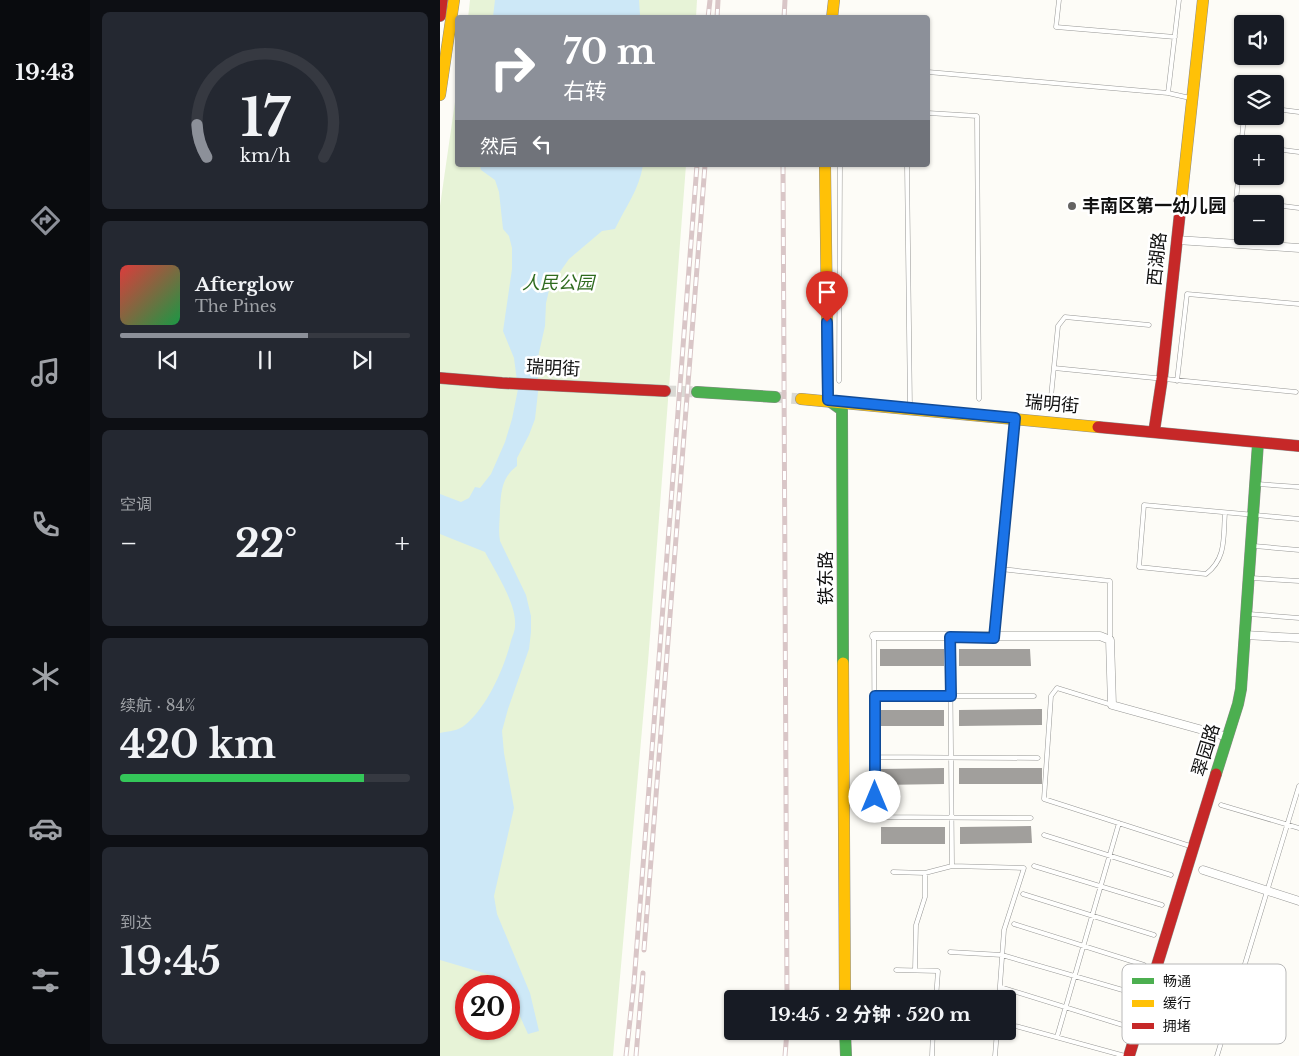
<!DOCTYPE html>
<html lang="zh">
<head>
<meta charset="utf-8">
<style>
  body { margin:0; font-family:"Libre Baskerville","Noto Sans SC",serif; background:#242831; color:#f1f3f6; height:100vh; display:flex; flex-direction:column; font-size:19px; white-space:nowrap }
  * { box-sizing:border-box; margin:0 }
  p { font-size:16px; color:#9ea1a6 }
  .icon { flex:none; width:28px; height:28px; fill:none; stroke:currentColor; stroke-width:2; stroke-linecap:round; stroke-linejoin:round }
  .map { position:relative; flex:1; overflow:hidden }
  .drawer { display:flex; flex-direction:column; gap:12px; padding:12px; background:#0d0f14; width:350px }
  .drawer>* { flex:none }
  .guide { position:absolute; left:15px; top:15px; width:475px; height:152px; border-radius:5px; box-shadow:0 1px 4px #0004; background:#8c9099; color:#fff; overflow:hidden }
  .controls { position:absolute; left:794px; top:15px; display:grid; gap:10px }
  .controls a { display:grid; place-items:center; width:50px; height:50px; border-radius:5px; background:#171b24; box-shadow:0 1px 4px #0004; font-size:25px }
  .speed { position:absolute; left:15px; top:975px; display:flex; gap:10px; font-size:25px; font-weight:700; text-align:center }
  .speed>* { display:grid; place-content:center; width:65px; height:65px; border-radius:50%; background:#171b24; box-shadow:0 1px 4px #0004; line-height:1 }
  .speed .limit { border:8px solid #d22; background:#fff; color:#111 }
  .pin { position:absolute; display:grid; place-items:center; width:42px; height:42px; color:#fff; margin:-51px -21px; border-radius:50% 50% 50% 0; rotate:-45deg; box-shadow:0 0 5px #0007 }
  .pin .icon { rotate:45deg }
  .me { position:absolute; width:55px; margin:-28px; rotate:0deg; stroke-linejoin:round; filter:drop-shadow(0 0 4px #0008) }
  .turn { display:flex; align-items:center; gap:18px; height:105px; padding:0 25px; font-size:22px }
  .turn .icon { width:65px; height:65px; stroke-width:2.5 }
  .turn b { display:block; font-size:35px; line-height:42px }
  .then { display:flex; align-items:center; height:48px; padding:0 25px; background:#0003; gap:10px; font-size:19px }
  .big { font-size:38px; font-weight:700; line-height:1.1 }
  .drawer .card { flex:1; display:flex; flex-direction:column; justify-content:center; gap:8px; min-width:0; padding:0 18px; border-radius:8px; background:#242831 }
  .drawer .dial { align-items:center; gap:0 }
  .dial svg { height:130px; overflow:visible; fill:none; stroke:#363941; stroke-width:7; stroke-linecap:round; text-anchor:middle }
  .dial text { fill:#f1f3f6; stroke:none }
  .song { display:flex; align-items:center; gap:15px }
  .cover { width:60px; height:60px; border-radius:8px; background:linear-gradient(135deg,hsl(0 70% 55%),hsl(140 70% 35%)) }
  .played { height:5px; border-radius:2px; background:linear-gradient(90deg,#8c9099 65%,#363941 65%) }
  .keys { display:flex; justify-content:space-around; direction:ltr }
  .heat { display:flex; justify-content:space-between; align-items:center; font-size:28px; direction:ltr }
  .charge { height:8px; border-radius:4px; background:linear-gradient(90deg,#34c759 84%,#363941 0) }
  .trip { position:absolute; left:284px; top:990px; width:292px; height:50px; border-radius:5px; background:#171b24; box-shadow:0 1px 4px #0004; font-weight:700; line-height:50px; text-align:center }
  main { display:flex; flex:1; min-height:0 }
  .menu { display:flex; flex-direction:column; width:90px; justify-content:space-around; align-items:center; background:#090b0e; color:#9ea1a6 }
  .menu .icon { width:35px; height:35px }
  .menu .active { color:#8c9099 }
  .menu b { font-size:22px; color:#f1f3f6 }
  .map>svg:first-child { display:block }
  .green { fill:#e7f3d7; fill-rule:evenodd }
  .water { fill:#cde8f7 }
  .building { fill:#a19f9c }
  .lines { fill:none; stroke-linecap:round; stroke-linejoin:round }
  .secondary-tunnel { stroke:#dad9d4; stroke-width:11; stroke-dasharray:11 5.5; stroke-linecap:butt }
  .lane-casing { stroke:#979795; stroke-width:5 }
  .street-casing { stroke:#979795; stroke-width:9 }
  .fast-casing { stroke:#8e8d8b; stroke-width:12 }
  .slow-casing { stroke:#8e8d8b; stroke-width:12 }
  .jam-casing { stroke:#8e8d8b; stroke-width:12 }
  .lane { stroke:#fffffe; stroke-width:4 }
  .street { stroke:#fffffe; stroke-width:8 }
  .fast { stroke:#4caf50; stroke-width:11 }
  .slow { stroke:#ffc107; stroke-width:11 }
  .jam { stroke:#c62828; stroke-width:11 }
  .rail-casing { stroke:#d9c6c7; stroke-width:5 }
  .rail { stroke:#fff; stroke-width:3; stroke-dasharray:9; stroke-linecap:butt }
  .route-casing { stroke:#114b97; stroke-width:12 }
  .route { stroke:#1a73e8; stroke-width:9 }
  .poi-dot { fill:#646362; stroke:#fff; stroke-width:2 }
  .labels { text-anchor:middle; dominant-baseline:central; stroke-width:5; stroke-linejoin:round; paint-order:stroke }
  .poi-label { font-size:18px; font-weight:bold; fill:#111; stroke:#fff; text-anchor:start }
  .street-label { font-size:18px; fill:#111; stroke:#fff }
  .park-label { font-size:18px; font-style:italic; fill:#2f6b1f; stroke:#fff }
  .key { fill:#fff; stroke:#b8b8b8; stroke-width:1 }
  .key-label { font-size:14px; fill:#111 }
</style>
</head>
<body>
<main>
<nav class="menu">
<b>19:43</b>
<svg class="icon active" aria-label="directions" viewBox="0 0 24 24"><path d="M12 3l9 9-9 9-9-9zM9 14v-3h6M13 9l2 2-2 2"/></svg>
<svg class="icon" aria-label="music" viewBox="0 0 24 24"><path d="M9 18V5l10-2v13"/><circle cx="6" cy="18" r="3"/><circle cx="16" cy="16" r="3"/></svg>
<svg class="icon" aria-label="phone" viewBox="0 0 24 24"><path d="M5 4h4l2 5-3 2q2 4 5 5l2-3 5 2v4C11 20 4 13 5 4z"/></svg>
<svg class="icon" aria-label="climate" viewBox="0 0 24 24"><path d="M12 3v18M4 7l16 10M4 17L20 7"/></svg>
<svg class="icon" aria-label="car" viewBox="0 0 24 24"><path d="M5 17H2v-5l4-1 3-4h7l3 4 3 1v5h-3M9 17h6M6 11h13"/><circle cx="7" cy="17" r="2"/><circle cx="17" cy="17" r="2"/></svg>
<svg class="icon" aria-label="filters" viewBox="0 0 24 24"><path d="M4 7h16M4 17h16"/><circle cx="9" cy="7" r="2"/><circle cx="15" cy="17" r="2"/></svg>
</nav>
<section class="drawer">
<div class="card dial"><svg viewBox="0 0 100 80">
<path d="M14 69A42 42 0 1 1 86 69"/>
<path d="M14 69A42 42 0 0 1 8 49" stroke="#8c9099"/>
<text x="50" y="56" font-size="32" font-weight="700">17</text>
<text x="50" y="72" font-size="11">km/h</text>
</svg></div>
<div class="card">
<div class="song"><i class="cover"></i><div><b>Afterglow</b><p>The Pines</p></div></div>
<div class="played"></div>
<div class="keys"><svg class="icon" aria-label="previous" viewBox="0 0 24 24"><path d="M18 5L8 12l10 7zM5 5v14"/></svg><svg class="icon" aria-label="pause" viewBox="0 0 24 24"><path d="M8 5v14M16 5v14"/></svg><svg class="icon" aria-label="next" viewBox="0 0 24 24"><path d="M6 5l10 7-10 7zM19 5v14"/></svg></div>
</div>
<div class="card"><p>空调</p>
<div class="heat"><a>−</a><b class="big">22°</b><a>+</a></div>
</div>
<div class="card"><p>续航 · 84%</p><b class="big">420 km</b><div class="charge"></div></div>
<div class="card"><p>到达</p><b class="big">19:45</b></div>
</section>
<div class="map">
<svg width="859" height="1056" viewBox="0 0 859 1056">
  <rect width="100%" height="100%" fill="#fdfcf7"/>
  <path class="green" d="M30 0H257L256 17 28 18Z
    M17 88 18 165H246L208 662 173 1056H0V206ZM26 986H69V1029H26Z"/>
  <path class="water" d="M55 0H199L200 15 199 18 53 17Z
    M40 165H203C199 190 186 206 175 229L162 231 129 259 110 286 106 303 105 326 98 357V392L95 419 89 435 77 458V466C62 477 61 491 60 509 60 520 58 530 60 541L86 595 91 616V632L89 649 68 709 62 731 64 753 74 808 54 896 57 914 90 993 99 1031 88 1034 69 992V986H65L54 976 0 960V733C9 731 18 731 25 725 48 706 64 668 71 641 72 637 75 631 75 626 77 604 55 571 45 552L0 534V494L21 502 29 498 35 487 40 488 51 474 65 442 72 419 78 389 74 358 63 331 72 269V248L69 236 63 229 59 192 55 180 41 170Z"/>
  <path class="building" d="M440 649H504V666H440Z
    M519 649H590L591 666H519Z
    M602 709V725L519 726V710Z
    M441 710H504V726H441Z
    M504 768V784L441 785V769Z
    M519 768H602V784H519Z
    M591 826 592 843 520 844V827Z
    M441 827H505V844H441Z"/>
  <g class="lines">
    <path class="secondary-tunnel" d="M225 391 257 392
      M335 397 361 399"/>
    <g class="lane-casing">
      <path id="lane" d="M619 0 616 27 735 37
        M488 72 728 93 750 98
        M728 93 739 0
        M835 109 859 112
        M488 113 537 116 539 399
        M804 116 796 201 822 204
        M835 149 859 152
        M467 165 470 408
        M835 205 859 208
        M614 368 856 392
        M399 381 400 165
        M737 381 747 294 859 304
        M611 397 618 326 625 317 709 325
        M817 484 859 487
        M785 513C783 537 787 558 766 574L699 567 704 505 859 519
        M814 546 859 550
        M561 569 670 581V640
        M811 578 859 581
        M809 614 859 618
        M434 637 435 817 591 818
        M510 637 512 866
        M435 696H594
        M672 705 617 688 611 696 604 799 753 847
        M435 757 598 758
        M781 805 859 828
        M604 835 731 875
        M594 866 722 905
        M453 872 485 873 512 866 584 868 564 930 559 999
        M583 894 714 935
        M574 924 704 965
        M510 952 562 955 693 993
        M456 970 498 971 496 999
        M475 970 476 925 485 897V873
        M560 987 686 1026
        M568 1024 685 1056
        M617 1037 679 823
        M492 1056 493 1031
        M555 1056 557 1031
        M777 1056 859 786"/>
    </g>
    <g class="street-casing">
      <path id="street" d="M737 240 859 248
        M805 635 859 638
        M434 636H660L670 640 672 705 788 737
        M554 637 575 418
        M763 870 859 901"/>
    </g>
    <g class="fast-casing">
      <path id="fast" d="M257 392 335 397
        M388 393V400L402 410 403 663
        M776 774 798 704 801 689 818 443
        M405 1031 406 1056"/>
    </g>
    <g class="slow-casing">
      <path id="slow" d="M392 18 394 0
        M0 95 14 0
        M385 165 388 393
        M740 212 763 0
        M361 399 658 427
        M403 663 405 999"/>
    </g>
    <g class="jam-casing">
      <path id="jam" d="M0 16 2 0
        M0 378 62 383 225 391
        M658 427 859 446
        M714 432 722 379 740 212
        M689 1056 776 774"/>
    </g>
    <use href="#lane" class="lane"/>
    <use href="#street" class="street"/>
    <use href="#fast" class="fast"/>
    <use href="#slow" class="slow"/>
    <use href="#jam" class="jam"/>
    <g class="rail-casing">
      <path id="rail" d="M268 18 270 0
        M277 18 278 0
        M344 18 345 0
        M343 165 347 999
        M204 950 265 165
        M186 1056 194 983 257 165
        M196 1056 203 973
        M345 1056 347 1031"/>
    </g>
    <use href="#rail" class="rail"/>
  </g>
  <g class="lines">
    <g class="route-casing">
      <path id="route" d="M387 322 388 400 575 418 554 638 510 637 511 696H435V797"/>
    </g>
    <use href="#route" class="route"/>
  </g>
  <circle class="poi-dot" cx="632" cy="206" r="5"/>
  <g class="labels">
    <g class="poi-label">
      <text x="642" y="206">丰南区第一幼儿园</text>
    </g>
    <g class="street-label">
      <text transform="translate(717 259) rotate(-84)">西湖路</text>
      <text transform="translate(113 368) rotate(3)">瑞明街</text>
      <text transform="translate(612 404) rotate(5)">瑞明街</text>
      <text transform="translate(386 578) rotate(-90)">铁东路</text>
      <text transform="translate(766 750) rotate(-73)">翠园路</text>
    </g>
    <g class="park-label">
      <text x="118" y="283">人民公园</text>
    </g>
  </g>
  <rect x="682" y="964" width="164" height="80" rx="8" class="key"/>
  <rect x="692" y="978" width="22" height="6" fill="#4caf50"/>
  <rect x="692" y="1000" width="22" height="7" fill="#ffc107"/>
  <rect x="692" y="1023" width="22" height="6" fill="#c62828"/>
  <g class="key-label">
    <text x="723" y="986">畅通</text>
    <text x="723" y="1008">缓行</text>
    <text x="723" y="1031">拥堵</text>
  </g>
</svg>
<div class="controls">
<a><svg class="icon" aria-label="sound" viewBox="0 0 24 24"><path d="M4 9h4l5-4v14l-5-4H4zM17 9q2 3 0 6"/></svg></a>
<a><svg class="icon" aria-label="layers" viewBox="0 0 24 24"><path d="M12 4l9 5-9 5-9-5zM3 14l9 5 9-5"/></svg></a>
<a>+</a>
<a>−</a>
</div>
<div class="speed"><div class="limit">20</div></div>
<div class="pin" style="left:387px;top:322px;background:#d93025"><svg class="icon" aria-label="arrive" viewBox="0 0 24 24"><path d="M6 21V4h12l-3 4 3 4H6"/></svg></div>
<svg class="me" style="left:435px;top:797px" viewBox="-20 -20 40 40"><circle r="19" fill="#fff"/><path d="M0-13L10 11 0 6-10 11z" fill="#1a73e8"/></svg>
<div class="trip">19:45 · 2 分钟 · 520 m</div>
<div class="guide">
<div class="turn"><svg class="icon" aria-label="right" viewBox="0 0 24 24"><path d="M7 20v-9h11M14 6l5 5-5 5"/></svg><div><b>70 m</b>右转</div></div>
<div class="then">然后<svg class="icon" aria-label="left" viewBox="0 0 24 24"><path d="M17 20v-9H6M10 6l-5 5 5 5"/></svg></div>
</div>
</div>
</main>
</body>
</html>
